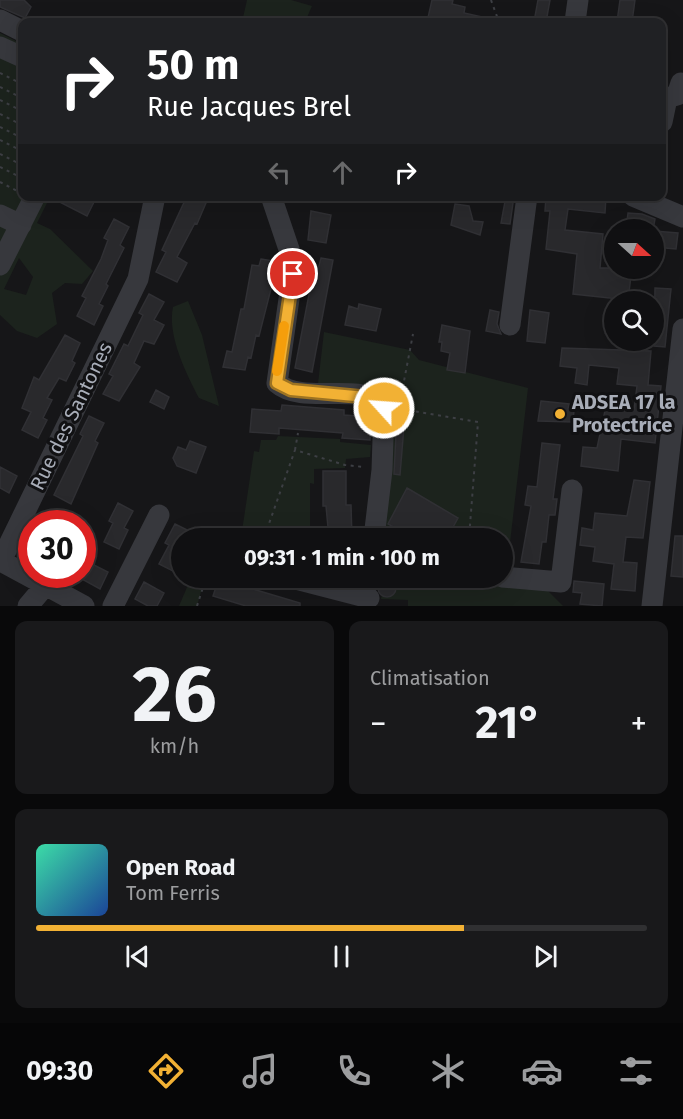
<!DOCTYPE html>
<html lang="fr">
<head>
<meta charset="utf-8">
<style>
  body { margin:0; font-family:"Fira Sans",sans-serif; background:#19191b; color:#f1f3f6; height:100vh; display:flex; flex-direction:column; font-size:22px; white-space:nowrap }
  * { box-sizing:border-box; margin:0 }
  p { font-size:20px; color:#9c9d9f }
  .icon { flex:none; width:33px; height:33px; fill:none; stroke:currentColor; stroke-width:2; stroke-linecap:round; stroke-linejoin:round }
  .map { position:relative; height:606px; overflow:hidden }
  .sheet { display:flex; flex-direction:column; gap:15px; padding:15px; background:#09090a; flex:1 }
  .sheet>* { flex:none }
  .guide { position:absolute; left:18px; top:18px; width:648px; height:183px; border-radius:12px; box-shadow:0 6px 24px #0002,0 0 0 2px #303032; background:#202124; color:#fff; overflow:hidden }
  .needle { width:39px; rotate:111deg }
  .buttons { position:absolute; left:604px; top:219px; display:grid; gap:12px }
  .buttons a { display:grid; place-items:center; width:60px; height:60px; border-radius:50%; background:#101012; box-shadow:0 6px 24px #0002,0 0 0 2px #303032; font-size:30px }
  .speed { position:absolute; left:18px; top:510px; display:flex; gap:12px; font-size:30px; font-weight:700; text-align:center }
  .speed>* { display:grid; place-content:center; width:78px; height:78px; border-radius:50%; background:#101012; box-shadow:0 6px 24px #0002,0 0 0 2px #303032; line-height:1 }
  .speed .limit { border:9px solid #d22; background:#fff; color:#111 }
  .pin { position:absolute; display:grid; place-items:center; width:51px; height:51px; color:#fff; margin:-26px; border:3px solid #fff; border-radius:50%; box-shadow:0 2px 6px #0007 }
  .me { position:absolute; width:66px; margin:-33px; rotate:296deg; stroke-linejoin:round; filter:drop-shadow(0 0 4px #0008) }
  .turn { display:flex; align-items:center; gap:21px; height:126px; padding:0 30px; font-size:27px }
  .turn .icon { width:78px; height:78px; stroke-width:2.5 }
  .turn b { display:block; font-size:42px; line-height:51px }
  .lanes { display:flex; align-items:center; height:57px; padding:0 30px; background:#0003; justify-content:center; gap:30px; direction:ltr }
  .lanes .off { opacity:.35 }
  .big { font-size:45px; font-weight:700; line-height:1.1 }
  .sheet .tile { flex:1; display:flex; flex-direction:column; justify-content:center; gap:9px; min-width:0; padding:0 21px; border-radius:12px; background:#19191b }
  .sheet .dial { align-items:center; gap:0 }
  .dial b { font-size:78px; line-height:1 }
  .song { display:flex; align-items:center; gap:18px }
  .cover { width:72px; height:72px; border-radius:9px; background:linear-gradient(135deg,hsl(160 70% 55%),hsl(220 70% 35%)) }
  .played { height:6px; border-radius:3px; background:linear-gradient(90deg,#f2b134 70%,#303032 70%) }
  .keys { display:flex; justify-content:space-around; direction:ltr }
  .heat { display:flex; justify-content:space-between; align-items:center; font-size:33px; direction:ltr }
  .sheet .tiles { flex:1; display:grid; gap:15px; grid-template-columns:1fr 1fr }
  .tile:last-child { grid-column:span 2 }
  .trip { position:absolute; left:171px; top:528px; width:342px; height:60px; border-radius:30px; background:#101012; box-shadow:0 6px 24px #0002,0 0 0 2px #303032; font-weight:700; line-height:60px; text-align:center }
  .tabs { display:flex; height:96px; justify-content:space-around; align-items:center; background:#060607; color:#9c9d9f }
  .tabs .icon { width:42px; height:42px }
  .tabs .active { color:#f2b134 }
  .tabs b { font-size:27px; color:#f1f3f6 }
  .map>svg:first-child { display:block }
  .green { fill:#1c231d; fill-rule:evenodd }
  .building { fill:#29292c; stroke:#303034; stroke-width:1.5 }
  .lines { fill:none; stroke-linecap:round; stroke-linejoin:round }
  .path { stroke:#3d3f44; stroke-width:2; stroke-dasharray:3 4.5; stroke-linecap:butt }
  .minor { stroke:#37383d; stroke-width:21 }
  .route-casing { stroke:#9d7322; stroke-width:15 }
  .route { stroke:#f2b134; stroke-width:10 }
  .slow { stroke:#f59e0b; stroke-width:10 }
  .poi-dot { fill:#f2b134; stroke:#111113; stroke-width:2 }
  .labels { text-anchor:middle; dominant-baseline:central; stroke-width:6; stroke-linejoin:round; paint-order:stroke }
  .poi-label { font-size:20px; font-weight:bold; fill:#a8adb8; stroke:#111113; text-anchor:start }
  .street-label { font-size:20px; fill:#a8adb8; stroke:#111113 }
</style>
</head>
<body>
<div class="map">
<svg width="683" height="606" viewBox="0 0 683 606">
  <rect width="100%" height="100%" fill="#161618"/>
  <path class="green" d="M247 0H291L312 6 305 22H242Z
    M0 33 22 44V196L50 197 37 223 50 229 93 271 82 284 65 283 52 293 57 324 37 338 17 331 0 315ZM19 258 33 277 26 295 4 289Z
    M188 301 202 335 219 406 199 398C186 373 167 335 173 307Z
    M324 332 410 350 419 360 528 388 506 577H503L502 538H372L381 401 317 392Z
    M278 436 340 439V442L371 445 370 457 346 459 345 468 314 469V484L310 483V538H230V530L242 531 254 451 259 452 261 440H276Z
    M191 578 204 581 197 606H179Z
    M385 578H415L547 590 563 606H408V600L381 599Z"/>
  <path class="building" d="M0 0H24L31 7 25 18 0 7Z
    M432 0H453L452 4 465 7 464 13 487 18 486 22H427Z
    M538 0H550L546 22H534Z
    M620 0H635L632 22H617Z
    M48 196H97L87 216Z
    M187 196 206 203 197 224 195 223 177 257 187 263 177 282 156 272 166 252 162 250Z
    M506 196H514L510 224 501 223Z
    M546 196H606L605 213 568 209 565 230 603 234 600 268H632L628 300 573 294 577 254 546 249 550 211H545Z
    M455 204 469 206 473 221 483 222 480 235 451 225Z
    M311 211 331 215 326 243 308 240Z
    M628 213 642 214 655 219 653 230H626Z
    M114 219 129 227 120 245 124 248 106 284 108 286 99 304 103 306 94 325 77 316 86 298 82 296 101 259 108 240 104 238Z
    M654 231 678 233 676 249 654 247Z
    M321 258 333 260 312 372 295 368 314 268 319 266Z
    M261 259 274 261 271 277H274L259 336 256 335 251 358 248 357 245 370 223 367 227 351 232 352 241 309H244L252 265 259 266Z
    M655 288 671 289 665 347 654 346Z
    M149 294 164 302 154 320 164 325 154 344 144 341 134 363 140 367 119 401 103 394 113 376 109 374 124 344 128 346 143 315 139 313Z
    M359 304 381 309 376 331 345 325 349 306 358 309Z
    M490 310 499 312 497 324 501 334 486 331Z
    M530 310 549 313 545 343 527 341Z
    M442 325 470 331 465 373 447 370 450 353 441 351 442 342H439Z
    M65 335 80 343 72 361 75 363 66 381 59 378 47 398 52 400 43 418 47 420 38 438 22 430 31 412 22 408 34 377 39 380Z
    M562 348 651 351 648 385 661 386 655 443 621 439 618 471 581 466 583 447 597 448 606 406 634 410 637 386 617 384 619 368 589 365 587 385 575 383 577 368 560 366Z
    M156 390 169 397 164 409 150 402Z
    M541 401 569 404 568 409 574 410 573 422 538 421Z
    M282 405 344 410V415L371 417 370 440 342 438 343 433 279 428V434L250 432 252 409 281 411Z
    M397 414H405L400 475 394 474Z
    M89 416 104 423 95 441 98 443 71 504 54 495 83 436 80 434Z
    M190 441 206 447 196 473 177 466 173 458 178 447 186 450Z
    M542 443 560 445 553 499H557L555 515H549L546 542H542L539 564 521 562 531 506 525 505 528 486 537 487Z
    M0 467 17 476 9 493 0 488Z
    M323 471H346V505H351L352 538H329L326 506H323Z
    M634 480 650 482 643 538 626 537 623 562 637 563 635 591 611 589 614 564 593 561 595 547 580 545 582 528 593 530 595 513 627 516Z
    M407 488 458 518 447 538H413L388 524Z
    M118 503 133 511 124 528 128 530 119 549 104 542 113 523 109 521Z
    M175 524 203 538H182V559L175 572 159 564 169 545 165 543Z
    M675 536H683V577L671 576Z
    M88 562 108 572 100 589 80 578Z
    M219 578 247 582 246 587 300 603V606H246L213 596Z
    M378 588a9 9 0 1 1 18 0a9 9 0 1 1-18 0Z
    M574 581 604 584 602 606 580 604 582 593 573 592Z
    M144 582 164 593 157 606H148L135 599Z"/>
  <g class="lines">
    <path class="path" d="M491 0 499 22
      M0 73 22 84
      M0 87 22 98
      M0 100 22 111
      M0 114 22 125
      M0 127 22 138
      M0 140 22 151
      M0 154 22 165
      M0 167 22 178
      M0 182 19 192
      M396 393 404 381 413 334
      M401 409 478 422 469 538
      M295 450 298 433
      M256 538 265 535 295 450 345 465 364 467
      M197 606 206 578"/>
    <path class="minor" d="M0 20 22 31
      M575 22 578 0
      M0 47 22 57
      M662 122 667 98 677 95 681 83
      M271 196 294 264 277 383C301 404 353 384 381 401L384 408 382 470 374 538
      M633 196 683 217
      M0 215 21 225
      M0 265 35 196
      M510 325 527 196
      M502 577 561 582 572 490
      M292 578 369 598
      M28 606 44 587
      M84 606 1 561 138 279 155 196
      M113 606 159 515
      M652 606 683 329"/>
  </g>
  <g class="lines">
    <g class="route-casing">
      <path id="route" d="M293 274 277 383 291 390 376 398 384 408"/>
    </g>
    <use href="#route" class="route"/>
    <path class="slow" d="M277 371 284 326"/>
  </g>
  <circle class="poi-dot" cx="560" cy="414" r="6"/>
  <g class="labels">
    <g class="poi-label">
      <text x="572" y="402">ADSEA 17 la<tspan x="572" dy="23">Protectrice</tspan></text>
    </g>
    <g class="street-label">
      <text transform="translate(71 416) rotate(-64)">Rue des Santones</text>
    </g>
  </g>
</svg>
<div class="buttons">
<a><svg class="needle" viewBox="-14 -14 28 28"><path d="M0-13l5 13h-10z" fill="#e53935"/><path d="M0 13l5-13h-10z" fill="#9c9d9f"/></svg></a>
<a><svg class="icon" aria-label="search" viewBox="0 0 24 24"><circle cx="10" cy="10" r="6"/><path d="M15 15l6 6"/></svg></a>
</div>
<div class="speed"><div class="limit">30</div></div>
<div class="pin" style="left:293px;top:274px;background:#d93025"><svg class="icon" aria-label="arrive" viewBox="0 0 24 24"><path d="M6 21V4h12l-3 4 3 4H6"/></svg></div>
<svg class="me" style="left:384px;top:408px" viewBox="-20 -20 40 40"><circle r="17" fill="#f2b134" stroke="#fff" stroke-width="3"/><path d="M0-11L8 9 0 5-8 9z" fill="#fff"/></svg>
<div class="trip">09:31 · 1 min · 100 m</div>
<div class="guide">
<div class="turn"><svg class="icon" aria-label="right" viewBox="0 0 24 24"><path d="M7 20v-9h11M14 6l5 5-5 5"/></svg><div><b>50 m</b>Rue Jacques Brel</div></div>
<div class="lanes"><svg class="icon off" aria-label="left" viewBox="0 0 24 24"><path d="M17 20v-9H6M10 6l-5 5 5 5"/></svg><svg class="icon off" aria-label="ahead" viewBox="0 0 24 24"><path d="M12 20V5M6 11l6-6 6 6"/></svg><svg class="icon" aria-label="right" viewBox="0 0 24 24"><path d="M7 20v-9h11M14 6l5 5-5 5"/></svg></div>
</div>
</div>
<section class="sheet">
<div class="tiles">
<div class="tile dial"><b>26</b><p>km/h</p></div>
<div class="tile"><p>Climatisation</p>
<div class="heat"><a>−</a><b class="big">21°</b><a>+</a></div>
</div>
<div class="tile">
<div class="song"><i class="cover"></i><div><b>Open Road</b><p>Tom Ferris</p></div></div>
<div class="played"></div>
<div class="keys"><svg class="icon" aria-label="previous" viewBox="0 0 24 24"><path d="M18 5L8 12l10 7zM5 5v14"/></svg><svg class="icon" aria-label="pause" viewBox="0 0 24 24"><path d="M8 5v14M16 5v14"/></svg><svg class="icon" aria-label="next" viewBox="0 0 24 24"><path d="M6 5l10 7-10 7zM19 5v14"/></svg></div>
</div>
</div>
</section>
<nav class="tabs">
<b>09:30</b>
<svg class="icon active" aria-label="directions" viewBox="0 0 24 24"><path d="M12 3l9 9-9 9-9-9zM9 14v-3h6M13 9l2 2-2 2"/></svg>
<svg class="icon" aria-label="music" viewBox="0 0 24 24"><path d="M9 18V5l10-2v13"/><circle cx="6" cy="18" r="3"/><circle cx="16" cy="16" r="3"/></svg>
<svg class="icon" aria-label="phone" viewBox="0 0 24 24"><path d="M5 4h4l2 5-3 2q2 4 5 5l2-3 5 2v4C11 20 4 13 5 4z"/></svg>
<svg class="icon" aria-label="climate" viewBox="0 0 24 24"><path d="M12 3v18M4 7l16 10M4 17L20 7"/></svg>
<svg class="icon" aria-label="car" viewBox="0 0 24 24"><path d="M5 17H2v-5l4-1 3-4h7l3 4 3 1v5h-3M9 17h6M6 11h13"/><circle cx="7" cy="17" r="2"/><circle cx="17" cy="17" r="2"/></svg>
<svg class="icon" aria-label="filters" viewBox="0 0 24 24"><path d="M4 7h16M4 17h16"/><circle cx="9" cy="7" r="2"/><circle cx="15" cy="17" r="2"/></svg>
</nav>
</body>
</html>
